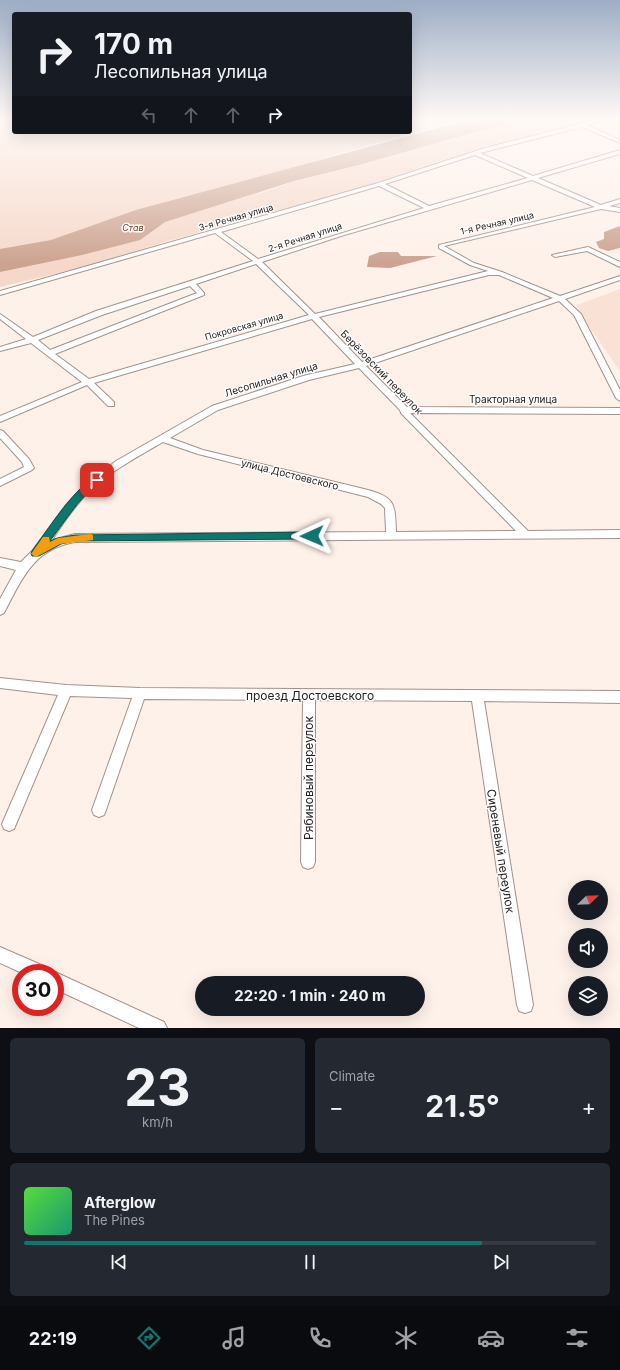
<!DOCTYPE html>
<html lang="en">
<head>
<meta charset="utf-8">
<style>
  body { margin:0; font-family:Inter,sans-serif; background:#242831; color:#f1f3f6; height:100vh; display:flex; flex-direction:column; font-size:15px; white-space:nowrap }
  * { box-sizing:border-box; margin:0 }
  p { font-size:13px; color:#9ea1a6 }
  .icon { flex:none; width:22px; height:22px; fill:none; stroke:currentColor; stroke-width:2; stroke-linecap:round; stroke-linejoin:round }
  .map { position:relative; height:1028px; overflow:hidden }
  .drawer { display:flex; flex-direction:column; gap:10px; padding:10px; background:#0d0f14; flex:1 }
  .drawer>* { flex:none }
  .hud { position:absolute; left:12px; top:12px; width:400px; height:122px; border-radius:4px; box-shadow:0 4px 16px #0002; background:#171b24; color:#f1f3f6; overflow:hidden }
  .needle { width:26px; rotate:67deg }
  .tools { position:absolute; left:568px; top:880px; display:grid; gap:8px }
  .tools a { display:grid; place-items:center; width:40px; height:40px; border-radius:50%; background:#171b24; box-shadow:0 4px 16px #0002; font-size:20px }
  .speed { position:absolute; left:12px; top:964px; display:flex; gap:8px; font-size:20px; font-weight:700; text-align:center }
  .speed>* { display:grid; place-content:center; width:52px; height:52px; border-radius:50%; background:#171b24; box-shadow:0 4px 16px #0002; line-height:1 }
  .speed .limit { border:6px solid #d22; background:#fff; color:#111 }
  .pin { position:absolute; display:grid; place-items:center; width:34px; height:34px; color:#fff; margin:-17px; border-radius:8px; box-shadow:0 2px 6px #0006 }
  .me { position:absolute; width:44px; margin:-22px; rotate:269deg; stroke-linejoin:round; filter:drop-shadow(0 0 3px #0008) }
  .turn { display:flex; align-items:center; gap:14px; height:84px; padding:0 16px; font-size:18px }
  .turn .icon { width:52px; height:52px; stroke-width:2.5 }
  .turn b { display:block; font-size:28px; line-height:34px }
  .lanes { display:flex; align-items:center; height:38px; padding:0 16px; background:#0003; justify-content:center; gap:20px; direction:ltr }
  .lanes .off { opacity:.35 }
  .big { font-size:30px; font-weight:700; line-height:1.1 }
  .drawer .tile { flex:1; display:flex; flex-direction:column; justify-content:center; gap:6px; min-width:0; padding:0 14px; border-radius:6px; background:#242831 }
  .drawer .dial { align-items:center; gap:0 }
  .dial b { font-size:52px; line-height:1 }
  .song { display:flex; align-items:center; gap:12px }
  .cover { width:48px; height:48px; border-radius:6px; background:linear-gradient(135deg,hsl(110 70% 55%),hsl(160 70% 35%)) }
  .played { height:4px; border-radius:2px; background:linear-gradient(90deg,#0f766e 80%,#363941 80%) }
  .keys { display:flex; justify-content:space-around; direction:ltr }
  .heat { display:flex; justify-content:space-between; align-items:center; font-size:22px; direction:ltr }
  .drawer .tiles { flex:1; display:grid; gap:10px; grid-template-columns:1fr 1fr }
  .tile:last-child { grid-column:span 2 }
  .trip { position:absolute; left:195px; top:976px; width:230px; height:40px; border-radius:20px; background:#171b24; box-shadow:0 4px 16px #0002; font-weight:700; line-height:40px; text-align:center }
  .menu { display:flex; height:64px; justify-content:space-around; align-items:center; background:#090b0e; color:#9ea1a6 }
  .menu .icon { width:28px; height:28px }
  .menu .current { color:#0f766e }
  .menu b { font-size:18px; color:#f1f3f6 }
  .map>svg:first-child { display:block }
  .built { fill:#f9e1d6 }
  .green { fill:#f6d8ca }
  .water { fill:#cca390 }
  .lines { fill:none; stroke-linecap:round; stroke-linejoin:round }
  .street-casing { stroke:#a1928b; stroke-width:2 }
  .street { fill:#fff; fill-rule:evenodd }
  .route { fill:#0f766e; stroke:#0a4d48 }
  .slow { fill:#f59e0b }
  .labels { text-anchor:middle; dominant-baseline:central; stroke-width:3; stroke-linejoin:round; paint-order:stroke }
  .far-street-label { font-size:9px; fill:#28221f; stroke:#fff }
  .far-water-label { font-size:9px; font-style:italic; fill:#743e23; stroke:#fff }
  .street-label { font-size:10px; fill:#28221f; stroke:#fff }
  .near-street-label { font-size:12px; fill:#28221f; stroke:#fff }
</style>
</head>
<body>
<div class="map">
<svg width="620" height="1028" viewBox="0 0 620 1028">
  <rect width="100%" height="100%" fill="#fef1ea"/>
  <path class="built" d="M620 289V371L579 312 577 305Z"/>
  <path class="green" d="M0 120H14V132H410V120H464L441 125 329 156 254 196 294 181 359 165 468 134 527 120H594L486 146 355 189 161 243 88 266 0 287Z"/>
  <path class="water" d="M482 120H527L468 134 359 165 294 181 165 222 140 240 82 255 0 272V249L51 240 136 210 453 124Z
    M620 226V248L608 251 599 248 596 242 604 239V232Z
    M380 252H398L401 256H437L390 268 367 267 369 256Z"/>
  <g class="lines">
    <g class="street-casing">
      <path id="street" d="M595 120H604L587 125 620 140V143L582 127 480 153 533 176 620 150V154L538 178 601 205 620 199V203L609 206 620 208V212L601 209 444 246 474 263 502 272 560 296 620 276V280L565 299 581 314 620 390V401L616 398 574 315 559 301 366 366 407 407 620 408V414L410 413 528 531 620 530V538L75 542C33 549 22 579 4 613L0 615V599L16 570 0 566V558L21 562 32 551 65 506 83 487 116 461 212 406 303 376 355 364 312 319 94 383 114 402V406H108L87 385 0 422V416L82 382 31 343 0 351V347L26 339 0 319V314L33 337 96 311 253 261 215 233 0 295V291L378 183 485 148ZM475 155 528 178 429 206 385 184ZM532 180 595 207 439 245V248L470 265 488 271 315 314 262 262 341 236ZM379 186 424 208 258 259 221 232ZM256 264 309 315 89 379 55 354 204 295V293L196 284ZM489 275H499L553 298 362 362 319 317ZM190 286 197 293 50 350 38 340 102 315ZM359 368 400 410 401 413 516 531 396 532C395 502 395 497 364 489L203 450 170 438 218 410 309 380ZM163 442 198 454 368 497 381 504 385 508 386 532 75 534 52 540C63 523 75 506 89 491 111 471 137 457 163 442Z
        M588 247 620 262V267L587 251 555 257 552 255Z
        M0 430 3 431 29 459 34 468 32 470 0 486V479L24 467 22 462 0 438Z
        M0 678 66 685 140 688 620 691V703L484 701 533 1005 531 1011 525 1013 519 1011 517 1005 472 701 315 700V862L313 867 308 869 303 867 301 862 303 700 144 699 106 810 104 815 99 817 94 815 92 810 132 698 70 696 14 829 9 831 4 829 2 824 58 695 0 688Z
        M0 947 46 967 48 973H22L0 963Z
        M55 972 164 1022 167 1028H139L55 989V973H52Z"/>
    </g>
    <use href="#street" class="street"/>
  </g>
  <linearGradient id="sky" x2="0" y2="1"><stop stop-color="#9dadc5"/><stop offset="0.45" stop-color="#fff9f6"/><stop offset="1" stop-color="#fff9f6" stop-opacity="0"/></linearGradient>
  <rect width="620" height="264" fill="url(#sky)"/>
  <path class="route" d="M97 477 101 480C97 485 91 488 87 493 73 508 62 525 50 541L58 538 75 535 312 532 317 536 312 539 75 541 61 544 39 556H32L31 554 32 551C45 534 78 482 97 477Z"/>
  <path class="slow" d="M90 534 93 535V540L60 544 36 557 31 554 43 537H49L50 542 58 538Z"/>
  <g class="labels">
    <g class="far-street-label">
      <text transform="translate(236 217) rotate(-16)">3-я Речная улица</text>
      <text transform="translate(497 223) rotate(-13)">1-я Речная улица</text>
      <text transform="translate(305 237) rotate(-18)">2-я Речная улица</text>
      <text transform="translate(244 326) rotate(-16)">Покровская улица</text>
    </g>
    <g class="far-water-label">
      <text x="133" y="227">Став</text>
    </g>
    <g class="street-label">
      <text transform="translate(382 372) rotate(46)">Берёзовский переулок</text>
      <text transform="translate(271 379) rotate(-17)">Лесопильная улица</text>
      <text x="513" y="399">Тракторная улица</text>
      <text transform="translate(290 474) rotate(14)">улица Достоевского</text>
    </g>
    <g class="near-street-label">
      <text x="310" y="695">проезд Достоевского</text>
      <text transform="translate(308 778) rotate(-90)">Рябиновый переулок</text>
      <text transform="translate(501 851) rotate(81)">Сиреневый переулок</text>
    </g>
  </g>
</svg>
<div class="tools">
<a><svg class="needle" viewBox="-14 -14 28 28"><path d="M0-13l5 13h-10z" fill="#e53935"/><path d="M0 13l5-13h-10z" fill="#9ea1a6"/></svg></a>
<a><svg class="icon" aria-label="sound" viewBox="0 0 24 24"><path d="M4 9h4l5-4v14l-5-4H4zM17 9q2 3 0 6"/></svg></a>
<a><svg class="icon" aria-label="layers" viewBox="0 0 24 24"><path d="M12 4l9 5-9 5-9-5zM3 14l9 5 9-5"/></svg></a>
</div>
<div class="speed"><div class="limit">30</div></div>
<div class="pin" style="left:97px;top:480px;background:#d93025"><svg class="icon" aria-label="arrive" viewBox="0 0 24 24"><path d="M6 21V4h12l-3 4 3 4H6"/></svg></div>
<svg class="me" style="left:312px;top:536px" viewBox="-20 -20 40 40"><path d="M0-17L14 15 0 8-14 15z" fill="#0f766e" stroke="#fff" stroke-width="4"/></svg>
<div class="trip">22:20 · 1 min · 240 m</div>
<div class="hud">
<div class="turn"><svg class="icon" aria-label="right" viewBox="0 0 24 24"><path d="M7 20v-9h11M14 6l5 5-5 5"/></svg><div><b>170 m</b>Лесопильная улица</div></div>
<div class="lanes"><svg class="icon off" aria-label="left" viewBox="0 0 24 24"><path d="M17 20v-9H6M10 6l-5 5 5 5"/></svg><svg class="icon off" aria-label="ahead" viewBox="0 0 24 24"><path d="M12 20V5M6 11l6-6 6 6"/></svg><svg class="icon off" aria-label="ahead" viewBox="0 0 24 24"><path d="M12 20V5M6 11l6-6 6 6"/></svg><svg class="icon" aria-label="right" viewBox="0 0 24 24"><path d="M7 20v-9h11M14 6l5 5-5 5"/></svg></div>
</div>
</div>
<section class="drawer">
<div class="tiles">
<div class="tile dial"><b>23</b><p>km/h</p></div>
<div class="tile"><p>Climate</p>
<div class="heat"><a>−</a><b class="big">21.5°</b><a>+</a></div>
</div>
<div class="tile">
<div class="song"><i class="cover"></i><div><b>Afterglow</b><p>The Pines</p></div></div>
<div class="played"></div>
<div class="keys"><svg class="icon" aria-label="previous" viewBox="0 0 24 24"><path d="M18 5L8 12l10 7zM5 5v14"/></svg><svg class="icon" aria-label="pause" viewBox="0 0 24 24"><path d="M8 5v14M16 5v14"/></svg><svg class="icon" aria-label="next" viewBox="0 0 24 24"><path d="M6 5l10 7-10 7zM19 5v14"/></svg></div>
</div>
</div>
</section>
<nav class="menu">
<b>22:19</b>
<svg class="icon current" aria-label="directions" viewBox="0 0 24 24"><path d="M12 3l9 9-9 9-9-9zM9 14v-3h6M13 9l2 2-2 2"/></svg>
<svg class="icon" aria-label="music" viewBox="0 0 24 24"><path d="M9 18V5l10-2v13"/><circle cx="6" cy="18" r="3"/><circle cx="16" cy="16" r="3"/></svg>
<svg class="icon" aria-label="phone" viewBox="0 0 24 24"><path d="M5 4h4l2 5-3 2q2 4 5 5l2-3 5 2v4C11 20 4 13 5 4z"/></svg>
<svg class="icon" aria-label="climate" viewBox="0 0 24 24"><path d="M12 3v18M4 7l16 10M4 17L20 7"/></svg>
<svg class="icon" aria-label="car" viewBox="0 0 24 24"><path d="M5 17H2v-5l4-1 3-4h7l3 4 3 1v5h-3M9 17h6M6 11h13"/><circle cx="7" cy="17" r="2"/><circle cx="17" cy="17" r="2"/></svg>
<svg class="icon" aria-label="filters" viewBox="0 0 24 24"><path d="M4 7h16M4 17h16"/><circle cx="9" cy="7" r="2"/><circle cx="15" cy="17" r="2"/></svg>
</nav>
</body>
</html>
